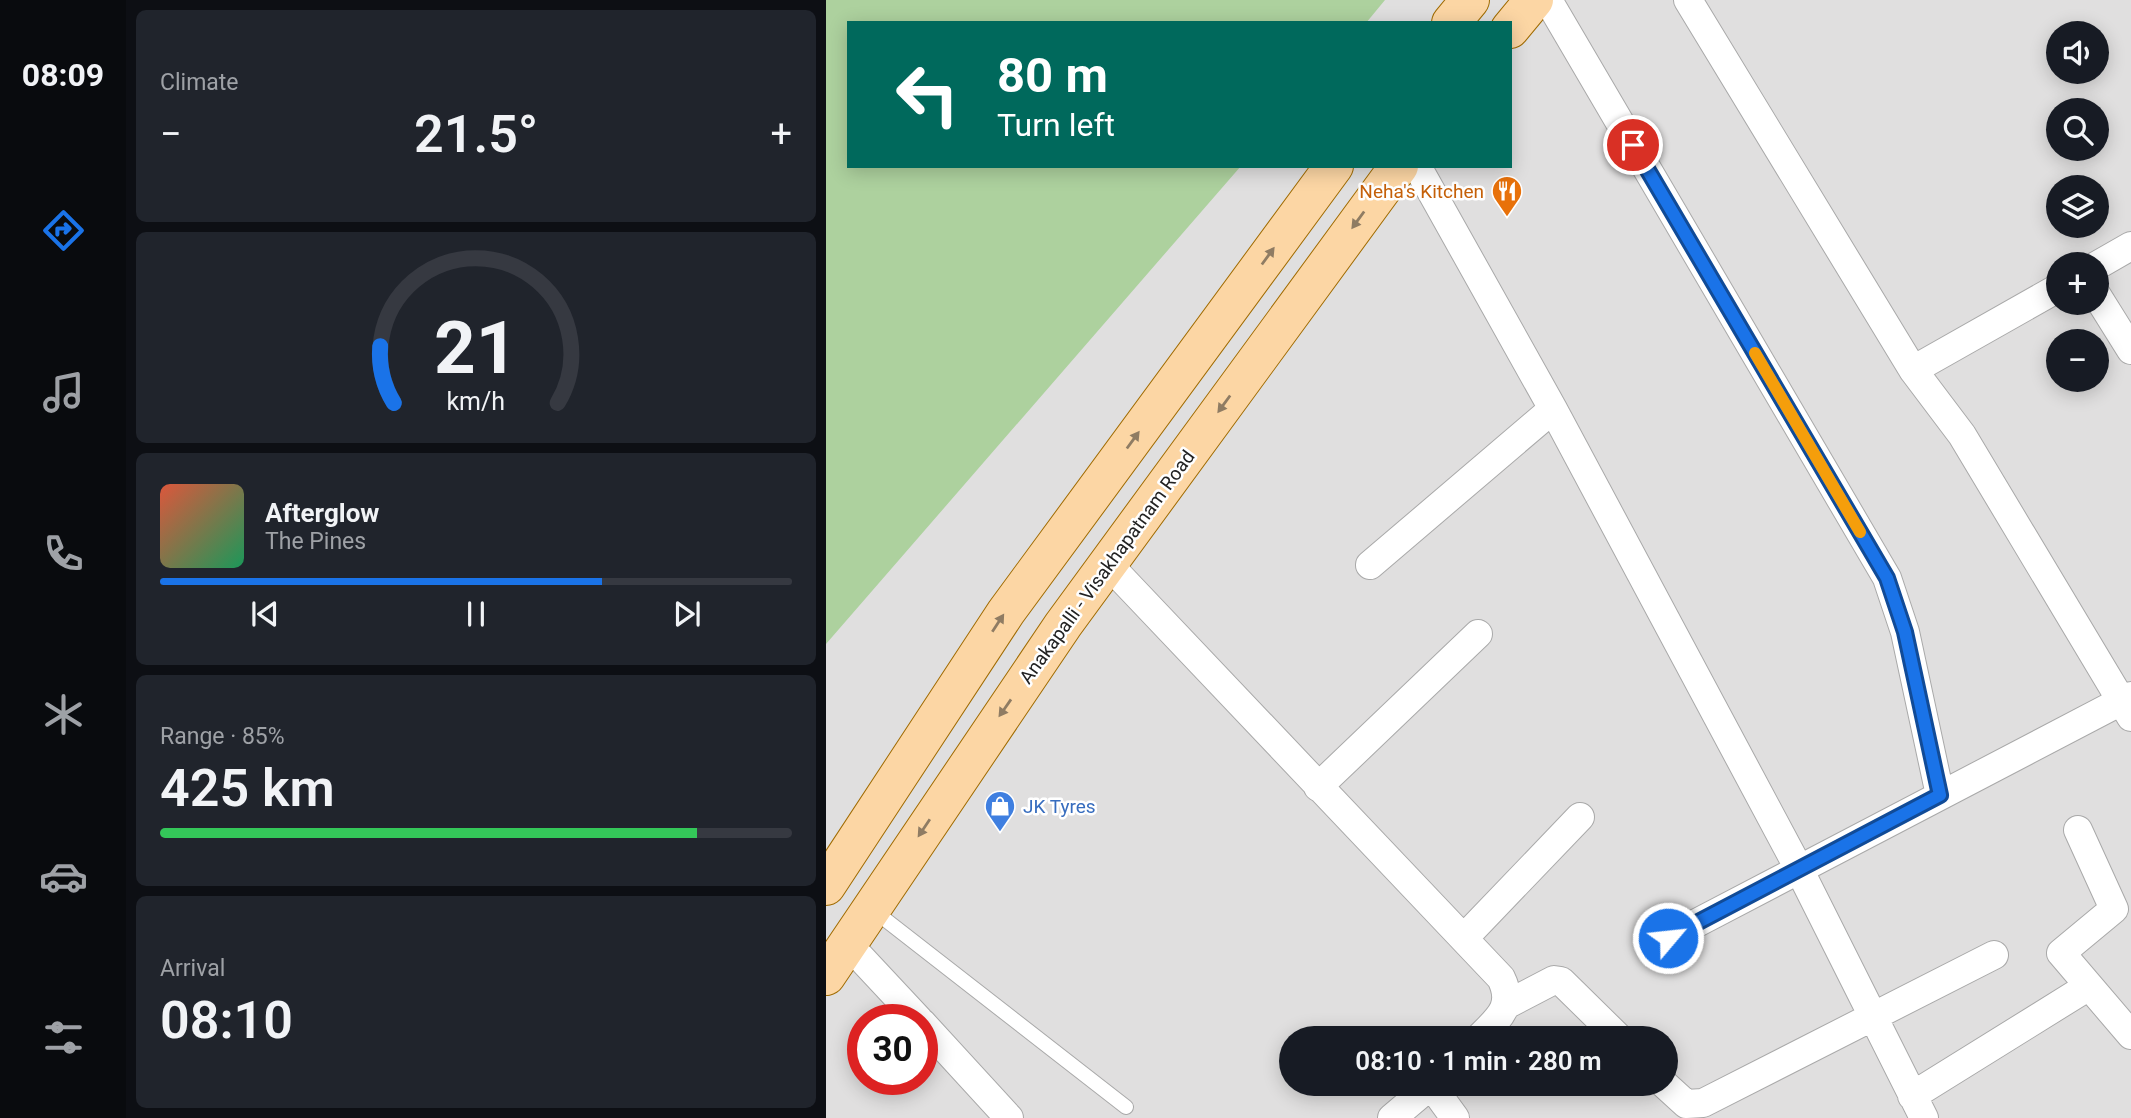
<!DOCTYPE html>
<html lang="en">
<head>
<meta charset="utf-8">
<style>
  body { margin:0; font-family:Roboto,sans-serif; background:#20242c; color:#f1f3f6; height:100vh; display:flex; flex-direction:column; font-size:26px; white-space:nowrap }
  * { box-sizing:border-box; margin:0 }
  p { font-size:23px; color:#9ea1a6 }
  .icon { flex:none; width:38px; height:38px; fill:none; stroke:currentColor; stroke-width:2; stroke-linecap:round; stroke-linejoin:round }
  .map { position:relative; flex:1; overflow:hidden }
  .panel { display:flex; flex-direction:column; gap:10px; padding:10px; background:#0d0f14; width:700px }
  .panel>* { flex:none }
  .banner { position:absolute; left:21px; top:21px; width:665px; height:147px; border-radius:0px; box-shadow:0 4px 18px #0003; background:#00695c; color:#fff; overflow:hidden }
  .tools { position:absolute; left:1220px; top:21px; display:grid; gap:14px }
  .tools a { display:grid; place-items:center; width:63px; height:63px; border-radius:50%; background:#171b24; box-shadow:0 4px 18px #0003; font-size:35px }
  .speed { position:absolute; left:21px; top:1004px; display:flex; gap:14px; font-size:35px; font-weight:700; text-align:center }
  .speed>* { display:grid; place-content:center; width:91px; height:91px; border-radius:50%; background:#171b24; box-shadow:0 4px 18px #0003; line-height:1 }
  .speed .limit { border:10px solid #d22; background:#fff; color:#111 }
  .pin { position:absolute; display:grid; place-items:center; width:60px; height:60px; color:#fff; margin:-30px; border:4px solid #fff; border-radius:50%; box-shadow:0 2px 7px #0007 }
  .me { position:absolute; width:77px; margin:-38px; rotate:62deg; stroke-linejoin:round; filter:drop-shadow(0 0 5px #0008) }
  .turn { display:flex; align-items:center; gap:24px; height:147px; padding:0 35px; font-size:32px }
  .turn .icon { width:91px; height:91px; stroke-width:2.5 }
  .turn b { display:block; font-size:49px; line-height:60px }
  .big { font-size:52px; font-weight:600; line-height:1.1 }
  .panel .tile { flex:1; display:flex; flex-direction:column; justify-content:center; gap:10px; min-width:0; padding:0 24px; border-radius:10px; background:#20242c }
  .panel .dial { align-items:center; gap:0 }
  .dial svg { height:182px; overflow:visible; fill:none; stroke:#363941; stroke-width:7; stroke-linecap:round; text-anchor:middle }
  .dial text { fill:#f1f3f6; stroke:none }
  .song { display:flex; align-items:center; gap:21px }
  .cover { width:84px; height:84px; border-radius:10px; background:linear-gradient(135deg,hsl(10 70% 55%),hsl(150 70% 35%)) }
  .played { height:7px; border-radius:4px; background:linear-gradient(90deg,#1a73e8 70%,#363941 70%) }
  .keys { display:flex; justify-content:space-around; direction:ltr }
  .heat { display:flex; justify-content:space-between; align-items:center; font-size:38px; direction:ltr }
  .charge { height:10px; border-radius:5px; background:linear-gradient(90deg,#34c759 85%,#363941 0) }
  .trip { position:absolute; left:453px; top:1026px; width:399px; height:70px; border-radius:35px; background:#171b24; box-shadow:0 4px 18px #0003; font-weight:600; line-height:70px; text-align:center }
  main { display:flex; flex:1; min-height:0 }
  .dock { display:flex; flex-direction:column; width:126px; justify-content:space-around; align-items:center; background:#090b0e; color:#9ea1a6 }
  .dock .icon { width:49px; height:49px }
  .dock .selected { color:#1a73e8 }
  .dock b { font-size:32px; color:#f1f3f6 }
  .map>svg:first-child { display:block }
  .residential { fill:#e0dfdf; fill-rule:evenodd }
  .forest { fill:#add19e }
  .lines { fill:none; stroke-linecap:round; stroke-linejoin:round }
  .lane-casing { stroke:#a9a9a9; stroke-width:16 }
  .street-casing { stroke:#a9a9a9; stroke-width:30 }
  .primary-casing { stroke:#a06b00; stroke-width:40 }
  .lane { stroke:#fff; stroke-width:14 }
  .street { stroke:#fff; stroke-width:28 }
  .primary { stroke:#fcd6a4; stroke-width:38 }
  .oneway { fill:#8f7c63 }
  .route-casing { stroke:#114b97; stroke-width:18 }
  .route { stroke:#1a73e8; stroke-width:12 }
  .slow { stroke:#f59e0b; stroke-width:12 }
  .labels { text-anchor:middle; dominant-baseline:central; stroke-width:5; stroke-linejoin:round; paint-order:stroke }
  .food-label { font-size:19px; fill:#c56008; stroke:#fff; text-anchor:end }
  .street-label { font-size:19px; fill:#222; stroke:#fff }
  .shop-label { font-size:19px; fill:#366cbe; stroke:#fff; text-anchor:start }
</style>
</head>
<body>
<main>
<nav class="dock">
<b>08:09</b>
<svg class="icon selected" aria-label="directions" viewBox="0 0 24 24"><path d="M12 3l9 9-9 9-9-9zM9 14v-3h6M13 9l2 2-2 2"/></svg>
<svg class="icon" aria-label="music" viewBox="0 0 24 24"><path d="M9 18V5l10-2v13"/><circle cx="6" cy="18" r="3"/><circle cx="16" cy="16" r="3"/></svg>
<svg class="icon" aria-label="phone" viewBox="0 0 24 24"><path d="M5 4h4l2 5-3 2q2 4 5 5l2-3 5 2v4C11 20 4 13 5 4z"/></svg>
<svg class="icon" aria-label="climate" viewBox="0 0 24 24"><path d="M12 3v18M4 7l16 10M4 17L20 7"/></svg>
<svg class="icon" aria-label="car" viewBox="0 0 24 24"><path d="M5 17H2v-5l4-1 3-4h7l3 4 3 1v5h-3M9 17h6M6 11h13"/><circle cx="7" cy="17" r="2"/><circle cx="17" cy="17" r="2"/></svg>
<svg class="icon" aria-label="filters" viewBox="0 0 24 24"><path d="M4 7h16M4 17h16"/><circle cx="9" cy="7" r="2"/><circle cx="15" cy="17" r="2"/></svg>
</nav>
<section class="panel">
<div class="tile"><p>Climate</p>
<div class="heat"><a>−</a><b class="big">21.5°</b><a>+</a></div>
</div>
<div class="tile dial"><svg viewBox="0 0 100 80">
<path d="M14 69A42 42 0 1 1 86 69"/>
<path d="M14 69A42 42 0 0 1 8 44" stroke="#1a73e8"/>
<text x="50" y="56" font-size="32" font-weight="700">21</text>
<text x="50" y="72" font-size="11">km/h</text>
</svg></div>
<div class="tile">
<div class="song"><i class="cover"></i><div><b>Afterglow</b><p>The Pines</p></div></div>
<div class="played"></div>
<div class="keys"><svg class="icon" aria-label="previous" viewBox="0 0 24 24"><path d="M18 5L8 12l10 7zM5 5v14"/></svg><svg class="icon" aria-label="pause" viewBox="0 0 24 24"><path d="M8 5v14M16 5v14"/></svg><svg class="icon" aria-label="next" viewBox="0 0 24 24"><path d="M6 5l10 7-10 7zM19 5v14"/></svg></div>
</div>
<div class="tile"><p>Range · 85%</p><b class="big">425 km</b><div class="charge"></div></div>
<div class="tile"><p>Arrival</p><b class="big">08:10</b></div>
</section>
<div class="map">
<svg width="1305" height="1118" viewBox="0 0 1305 1118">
  <rect width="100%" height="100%" fill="#f2efe9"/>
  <path class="residential" d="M462 0H1305V1118H0V336L333 166H684V23H444ZM1232 33H1270V72H1232ZM1232 110H1270V149H1232ZM1232 187H1270V226H1232ZM1232 264H1270V303H1232ZM1232 341H1270V380H1232ZM37 1020H96V1080H37ZM466 1038H840V1083H466Z"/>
  <path class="forest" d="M0 0H559L540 23H23V166H415L0 644Z"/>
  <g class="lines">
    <g class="lane-casing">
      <path id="lane" d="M47 910 300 1107"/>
    </g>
    <g class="street-casing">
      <path id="street" d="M722 0 1061 578 1079 632 1114 795
        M862 0 1087 370 1136 435 1305 717
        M591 166 727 409 973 869 1098 1118
        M1270 266 1305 246
        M1270 294 1305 350
        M1087 370 1232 288
        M282 564 675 978C689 1006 673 1018 653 1038
        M544 565 727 409
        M492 787 652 634
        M1252 830 1288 909 1235 953 1305 1035
        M638 938 754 817
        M842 938 1305 696
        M22 944 93 1020
        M682 1004 728 980 735 981 793 1038
        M96 1023 183 1118
        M837 1083 860 1104 877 1103 1168 955
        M1086 1096 1263 986
        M566 1118 605 1085 629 1118"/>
    </g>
    <g class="primary-casing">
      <path id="primary" d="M625 23 644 0
        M684 29 708 0
        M0 886 180 612 508 166
        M0 976 237 625 573 166"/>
    </g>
    <use href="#lane" class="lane"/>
    <use href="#street" class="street"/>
    <use href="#primary" class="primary"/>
  </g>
  <defs><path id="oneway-solid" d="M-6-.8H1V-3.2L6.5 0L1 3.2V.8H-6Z" transform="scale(1.75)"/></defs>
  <g class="oneway">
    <use href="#oneway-solid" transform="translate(532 220) rotate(126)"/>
    <use href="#oneway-solid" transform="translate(442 256) rotate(-54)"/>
    <use href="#oneway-solid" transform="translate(398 404) rotate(126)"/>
    <use href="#oneway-solid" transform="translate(307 440) rotate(-54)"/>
    <use href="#oneway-solid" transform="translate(172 623) rotate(-57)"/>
    <use href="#oneway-solid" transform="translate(179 708) rotate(125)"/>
    <use href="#oneway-solid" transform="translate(98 828) rotate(124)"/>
  </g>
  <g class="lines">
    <g class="route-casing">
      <path id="route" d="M807 145 1061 578 1079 632 1114 795 842 938"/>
    </g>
    <use href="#route" class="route"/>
    <path class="slow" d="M929 353 1034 532"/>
  </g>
  <defs>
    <g id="restaurant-pin" transform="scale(1.575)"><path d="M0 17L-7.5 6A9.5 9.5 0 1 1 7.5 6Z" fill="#e8710a" stroke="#fff"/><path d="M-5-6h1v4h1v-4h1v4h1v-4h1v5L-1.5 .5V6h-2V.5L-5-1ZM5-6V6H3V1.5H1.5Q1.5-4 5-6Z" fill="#fff"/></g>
    <g id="shop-pin" transform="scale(1.575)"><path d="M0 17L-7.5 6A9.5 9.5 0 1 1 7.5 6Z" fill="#3f7fe0" stroke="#fff"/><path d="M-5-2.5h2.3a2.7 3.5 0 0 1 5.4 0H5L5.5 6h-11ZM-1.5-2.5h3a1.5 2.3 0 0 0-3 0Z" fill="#fff"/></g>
  </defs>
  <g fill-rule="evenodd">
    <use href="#restaurant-pin" x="681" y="191"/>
    <use href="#shop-pin" x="174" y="806"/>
  </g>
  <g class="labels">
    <g class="food-label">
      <text x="658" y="191">Neha's Kitchen</text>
    </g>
    <g class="street-label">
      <text transform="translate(281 567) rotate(-54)">Anakapalli - Visakhapatnam Road</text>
    </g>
    <g class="shop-label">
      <text x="197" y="806">JK Tyres</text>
    </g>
  </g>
</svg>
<div class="tools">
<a><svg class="icon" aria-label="sound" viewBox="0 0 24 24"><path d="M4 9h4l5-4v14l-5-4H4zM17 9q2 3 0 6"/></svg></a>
<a><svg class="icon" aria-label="search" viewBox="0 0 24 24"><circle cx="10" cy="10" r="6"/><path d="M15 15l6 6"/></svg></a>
<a><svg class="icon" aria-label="layers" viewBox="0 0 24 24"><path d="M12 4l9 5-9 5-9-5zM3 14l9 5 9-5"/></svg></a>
<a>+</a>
<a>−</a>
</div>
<div class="speed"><div class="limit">30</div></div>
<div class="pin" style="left:807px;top:145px;background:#d93025"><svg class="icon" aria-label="arrive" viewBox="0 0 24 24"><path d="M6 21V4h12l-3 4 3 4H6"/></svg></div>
<svg class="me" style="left:842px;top:938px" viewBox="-20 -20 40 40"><circle r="17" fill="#1a73e8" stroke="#fff" stroke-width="3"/><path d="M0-11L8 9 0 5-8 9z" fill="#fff"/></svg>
<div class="trip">08:10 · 1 min · 280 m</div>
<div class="banner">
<div class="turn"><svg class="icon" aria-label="left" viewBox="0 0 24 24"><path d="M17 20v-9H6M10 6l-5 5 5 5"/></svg><div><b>80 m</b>Turn left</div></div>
</div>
</div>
</main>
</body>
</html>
